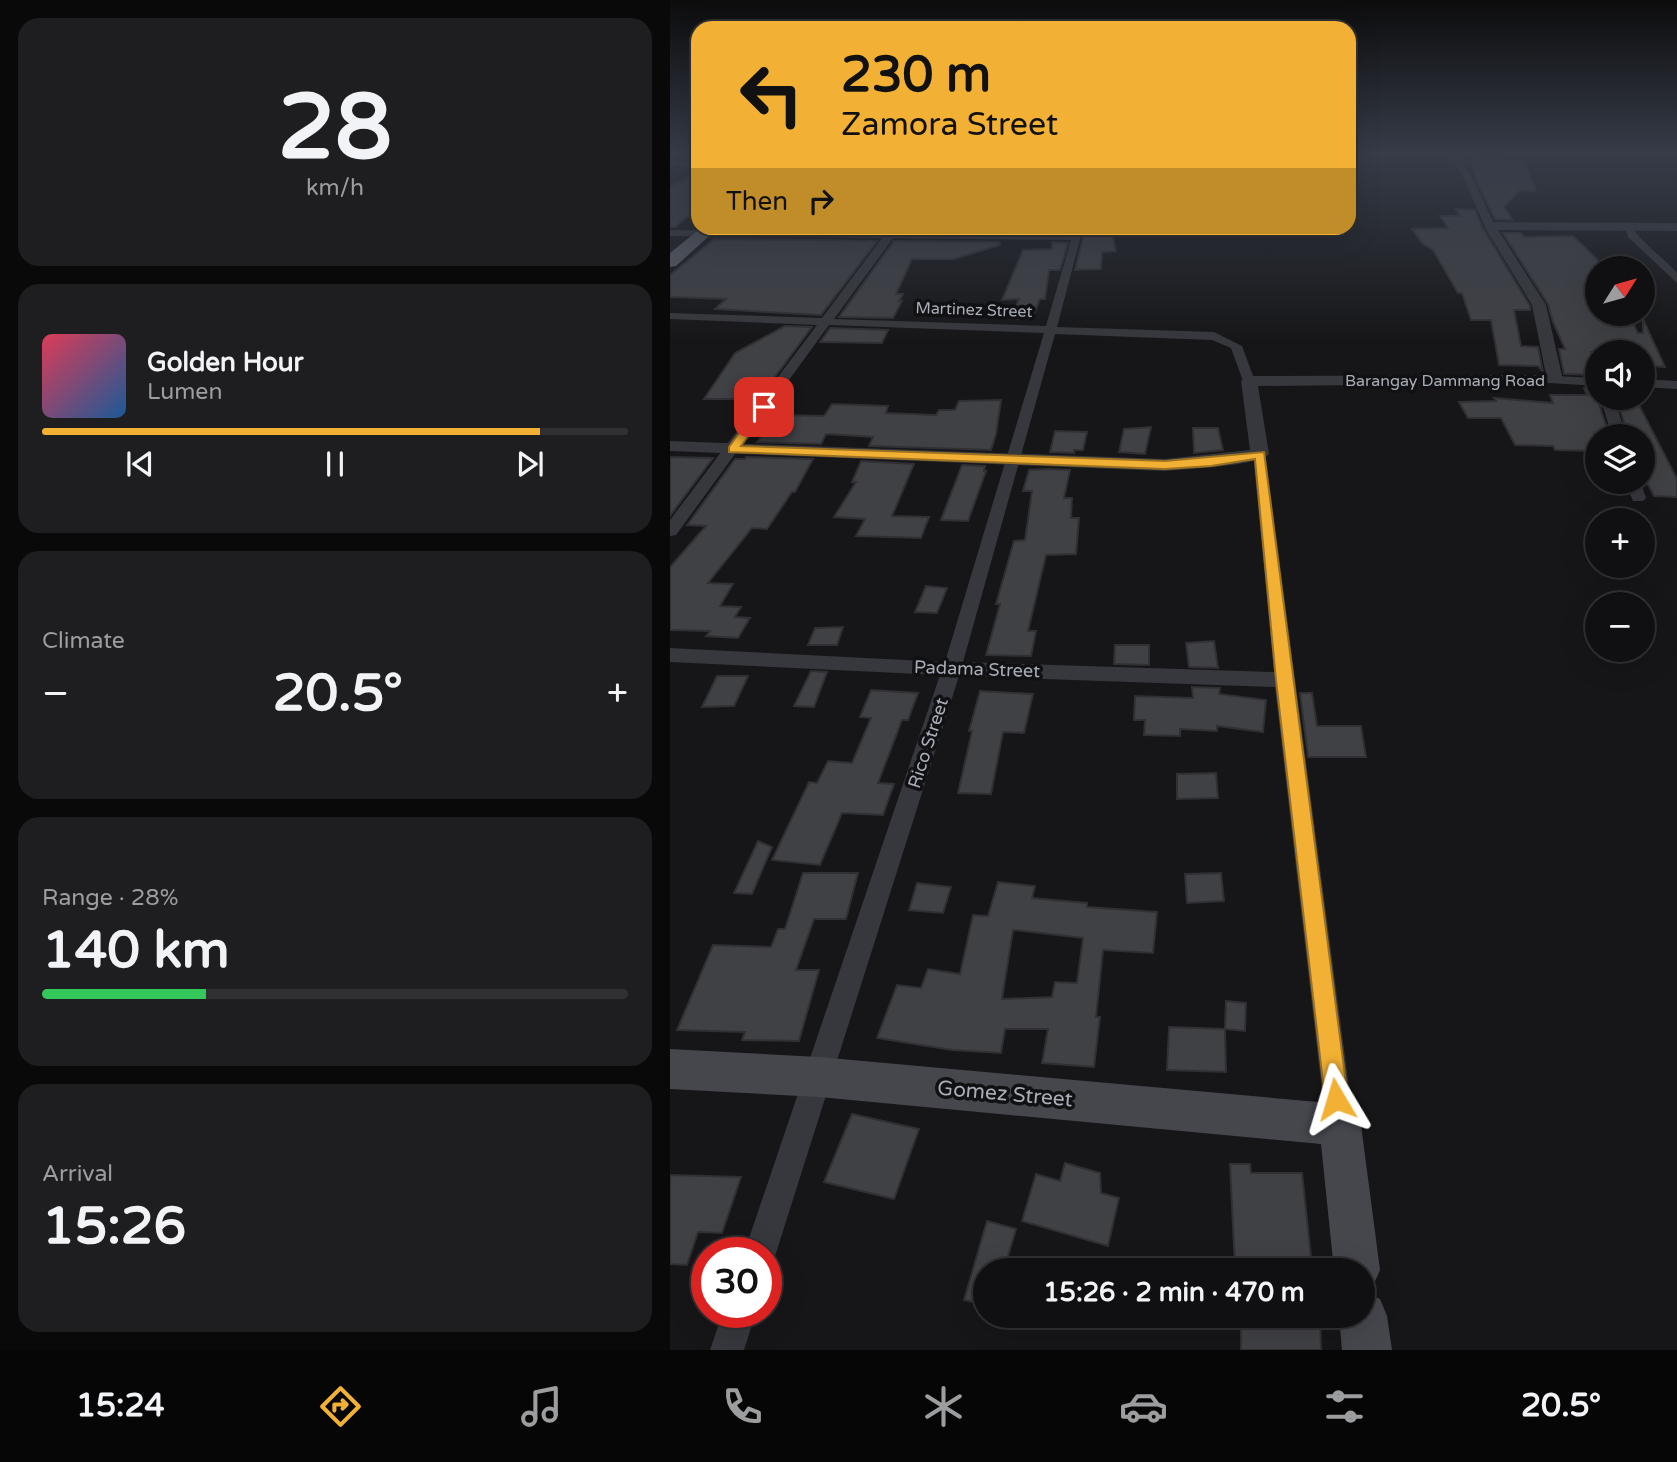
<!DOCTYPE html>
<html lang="en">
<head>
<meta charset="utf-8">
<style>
  body { margin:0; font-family:"Varela Round",sans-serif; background:#1e1e20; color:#f1f3f6; height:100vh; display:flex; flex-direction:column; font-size:26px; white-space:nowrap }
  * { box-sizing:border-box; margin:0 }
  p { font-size:23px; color:#9c9d9f }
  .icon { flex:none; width:38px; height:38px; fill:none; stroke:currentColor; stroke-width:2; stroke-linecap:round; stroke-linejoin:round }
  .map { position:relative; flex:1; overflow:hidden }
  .sheet { display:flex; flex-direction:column; gap:18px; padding:18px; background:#09090a; width:670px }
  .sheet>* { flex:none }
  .banner { position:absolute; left:21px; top:21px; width:665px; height:214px; border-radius:21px; box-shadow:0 7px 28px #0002,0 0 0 2px #303032; background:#f2b134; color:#111; overflow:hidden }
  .needle { width:46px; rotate:53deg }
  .fabs { position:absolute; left:915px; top:256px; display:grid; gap:14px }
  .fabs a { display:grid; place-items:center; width:70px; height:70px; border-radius:50%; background:#101012; box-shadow:0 7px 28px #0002,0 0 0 2px #303032; font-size:35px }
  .speed { position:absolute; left:21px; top:1237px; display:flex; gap:14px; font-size:35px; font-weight:700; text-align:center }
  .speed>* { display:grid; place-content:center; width:91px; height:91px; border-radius:50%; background:#101012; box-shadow:0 7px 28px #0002,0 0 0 2px #303032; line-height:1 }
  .speed .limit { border:10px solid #d22; background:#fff; color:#111 }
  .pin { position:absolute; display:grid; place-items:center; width:60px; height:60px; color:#fff; margin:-30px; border-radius:14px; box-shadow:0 4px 10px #0006 }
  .me { position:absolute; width:77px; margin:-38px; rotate:353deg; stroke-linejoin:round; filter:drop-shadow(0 0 5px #0008) }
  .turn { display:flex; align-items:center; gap:24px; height:147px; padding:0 35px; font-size:32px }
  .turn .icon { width:91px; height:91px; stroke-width:2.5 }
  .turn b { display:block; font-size:49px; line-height:60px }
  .then { display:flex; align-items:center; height:66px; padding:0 35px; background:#0003; gap:14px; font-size:26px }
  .big { font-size:52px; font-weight:800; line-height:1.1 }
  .sheet .widget { flex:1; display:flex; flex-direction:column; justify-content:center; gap:10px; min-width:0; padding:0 24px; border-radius:21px; background:#1e1e20 }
  .sheet .dial { align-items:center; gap:0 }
  .dial b { font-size:91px; line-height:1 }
  .song { display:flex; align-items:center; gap:21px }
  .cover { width:84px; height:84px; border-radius:10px; background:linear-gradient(135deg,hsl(350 70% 55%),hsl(210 70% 35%)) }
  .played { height:7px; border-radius:4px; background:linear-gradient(90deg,#f2b134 85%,#303032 85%) }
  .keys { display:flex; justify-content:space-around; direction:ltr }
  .heat { display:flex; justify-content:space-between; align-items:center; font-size:38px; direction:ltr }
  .charge { height:10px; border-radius:5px; background:linear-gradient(90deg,#34c759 28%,#303032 0) }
  .trip { position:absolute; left:303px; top:1258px; width:402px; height:70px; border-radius:35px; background:#101012; box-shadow:0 7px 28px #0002,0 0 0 2px #303032; font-weight:800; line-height:70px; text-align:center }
  .tab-bar { display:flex; height:112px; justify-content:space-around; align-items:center; background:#060607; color:#9c9d9f }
  .tab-bar .icon { width:49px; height:49px }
  .tab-bar .on { color:#f2b134 }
  .tab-bar b { font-size:32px; color:#f1f3f6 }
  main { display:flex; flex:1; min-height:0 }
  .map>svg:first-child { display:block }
  .building { fill:#404145; stroke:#303034; stroke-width:2; fill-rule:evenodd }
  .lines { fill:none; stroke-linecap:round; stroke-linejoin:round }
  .minor { fill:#37383d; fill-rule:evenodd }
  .tertiary { fill:#37383d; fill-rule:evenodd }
  .secondary { fill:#45474d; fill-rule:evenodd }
  .trunk { fill:#5b5e65; fill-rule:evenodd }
  .route { fill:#f2b134; stroke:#9d7322; stroke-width:2 }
  .labels { text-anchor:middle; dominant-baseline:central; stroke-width:7; stroke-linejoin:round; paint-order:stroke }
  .far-street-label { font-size:16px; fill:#a8adb8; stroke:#111113 }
  .street-label { font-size:18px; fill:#a8adb8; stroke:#111113 }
  .near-street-label { font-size:21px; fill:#a8adb8; stroke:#111113 }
</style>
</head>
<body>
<main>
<section class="sheet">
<div class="widget dial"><b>28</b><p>km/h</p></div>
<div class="widget">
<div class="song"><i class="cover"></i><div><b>Golden Hour</b><p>Lumen</p></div></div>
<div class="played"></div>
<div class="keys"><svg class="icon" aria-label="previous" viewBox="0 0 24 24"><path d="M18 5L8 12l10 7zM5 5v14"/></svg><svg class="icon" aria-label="pause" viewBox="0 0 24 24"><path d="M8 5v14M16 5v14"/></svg><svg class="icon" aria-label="next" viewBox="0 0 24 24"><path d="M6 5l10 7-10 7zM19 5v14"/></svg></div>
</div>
<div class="widget"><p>Climate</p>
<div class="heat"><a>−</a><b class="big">20.5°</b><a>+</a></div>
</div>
<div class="widget"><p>Range · 28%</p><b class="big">140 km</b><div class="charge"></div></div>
<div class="widget"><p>Arrival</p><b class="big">15:26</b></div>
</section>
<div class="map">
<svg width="1007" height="1350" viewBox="0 0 1007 1350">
  <rect width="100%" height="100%" fill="#161618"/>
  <path class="building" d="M802 159 853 161 866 191 850 190 834 207 843 220 825 219 806 180Z
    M28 172V208L5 227H0V187Z
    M786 209 805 210 812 227 860 306V310H844L851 346 868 347 873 372 868 366 829 365 821 320H801L792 293H788L763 250 753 244 742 229 778 228 770 216H790Z
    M442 232 446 251 432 252 431 269 405 270 414 234Z
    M833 233H851L854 237 903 236 928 260V313L959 314 968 333H973V319L995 367 973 365V352H921L925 362 919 361 925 375 894 374 889 349H895L883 322 878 304Z
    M44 239 145 240 207 241 151 315 45 309 56 299 0 297V275Z
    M224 241 329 242 330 245 284 259H242L226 294H233L229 301H232L223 318 169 317Z
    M382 242 398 243 390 270H379L375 299H370L362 319H341L349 299 332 300 353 250 382 249Z
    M115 326 142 327 102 381H80L68 399H34L65 353Z
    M160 328 218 330 212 343 150 342Z
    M914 388 928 389 927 398 939 434 928 433V451L885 450 883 446 845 445 831 418H798L789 402 826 401 824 398 883 403 880 395H917Z
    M331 400 326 434 321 450 199 446 203 437 156 434 151 444 87 442 96 430H102L114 415 154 416 162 404 218 406 216 413 266 415 269 410H285L289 401Z
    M948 403 969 405 1007 479V497L984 496 973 475V436H958Z
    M481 427 475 454 449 452 454 429Z
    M523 428H548L553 450 524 453Z
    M385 431 417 432 413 450H404V453L380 452Z
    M0 457 43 458 0 516Z
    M76 457 143 459 125 492H122L97 529 82 528 38 583 63 584 50 606 71 607 65 617 80 618 68 638 36 636 40 631 0 630V567L36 526 17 525 65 459H75Z
    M191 461 244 464 222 516 259 517 251 538 186 536 195 519 164 517 186 482H182Z
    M292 465 315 466 314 471H316L298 521 271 520Z
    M376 469 400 470 394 498H402L401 518H409L406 554 376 555 358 631H366L361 656 316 655 330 604H326L344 541 355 540 362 491H353L359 470Z
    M256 586 277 588 267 613 245 612Z
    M173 627 167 645H138L145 628Z
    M544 641 548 668 519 667 516 643Z
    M445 645H479V665L444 664Z
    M141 671 157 672 144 707 124 706Z
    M47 676H78L64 706 32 707Z
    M522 687 550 688 549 694 596 700 593 732 547 726V731L510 729V736L474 735 475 720H464L465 696 523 698Z
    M201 690 248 693 238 720H232L208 783 224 784 213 815 172 813 150 865 102 860 139 782 147 783 158 761 182 763 201 718 190 717Z
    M310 691 363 694 354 733 333 732 321 794 288 793 302 731H299Z
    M630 693H642L647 726H691L696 757H638Z
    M546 773 548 798 507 799V774Z
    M88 841 102 847 82 894 64 893Z
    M133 873H188L176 919H144L126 970H149L129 1041 72 1040 75 1032 7 1030 43 945 101 947 108 929H115Z
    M551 873 554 901 517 903 515 874Z
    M328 882 365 886 362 898 417 903V907L487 912 483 953 433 950 426 1017H430L424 1067 372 1063 378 1029H335L331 1053 282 1050 207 1038 227 985 251 988 258 969 290 974 303 915 318 916ZM343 930 413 938 407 983 385 982 382 997 332 999Z
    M247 883 281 887 273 913 239 910Z
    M556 1001 576 1003 575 1031 555 1029Z
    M499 1027 555 1029 556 1072 497 1070Z
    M182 1114 249 1129 224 1199 154 1182Z
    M395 1163 430 1173 431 1193 449 1198 438 1246 352 1221 366 1174 390 1181Z
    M560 1164H580L581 1173H632L642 1267 565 1268Z
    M0 1175 71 1177 52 1233 28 1232 17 1265 0 1264Z
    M317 1221 346 1229 334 1270H315V1305L294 1300Z
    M571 1316H650L651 1350H571Z"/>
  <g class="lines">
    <path class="minor" d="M778 153H786L802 177 825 226 823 228 815 226 793 177Z
      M0 162H28V166H0Z
      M954 224H960C971 243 992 256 1007 273V283L958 237Z
      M220 228H229L227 232 402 234 405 228H413L387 327 544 332 572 346 585 381 579 385 573 381 561 348 542 340 385 334 293 662 604 672 583 454 590 450 595 451 684 1125 680 1135 670 1139 660 1135 656 1125 605 687 289 676 106 1253 101 1264 96 1266V1253H74L270 675 0 662V648L275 662 374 333 159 325 6 535 0 536V520L147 325 0 319V313L152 318 212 238 0 236V230L217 232ZM223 238 401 240 376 326 164 319Z
      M885 376 928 378V386L880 383 879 380Z
      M973 379 1007 381V389L973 387Z
      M930 397H944L956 436H942Z
      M955 481H970L976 498 973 501H963Z
      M53 1312H86L74 1350H40Z"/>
    <path class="tertiary" d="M820 222 1007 223V231L828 230 876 305 893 380 891 383 588 386 599 454C589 466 514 469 495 471L0 451V441L495 459 580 450 571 381 579 376 876 375 862 305 814 226Z"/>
    <path class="secondary" d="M0 1049 149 1057 670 1104 685 1110 691 1125 710 1270 703 1286 693 1291V1270H664L651 1144 149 1097 0 1089Z
      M693 1292 710 1299 717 1316 722 1350H672L669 1316H693Z"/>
    <path class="trunk" d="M31 228H48L6 266 0 267V253Z"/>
  </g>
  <linearGradient id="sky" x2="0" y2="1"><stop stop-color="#0c0c0d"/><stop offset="0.45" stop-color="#363c48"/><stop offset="1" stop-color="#363c48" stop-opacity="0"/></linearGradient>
  <rect width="1007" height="342" fill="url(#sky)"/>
  <path class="route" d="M94 403 100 407 71 446 495 461 594 452 678 1099 675 1107 666 1110 658 1107 655 1099 606 680 585 459 541 466 495 469 59 452V447L90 404Z"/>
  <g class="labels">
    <g class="far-street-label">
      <text transform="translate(304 310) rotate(2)">Martinez Street</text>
      <text x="775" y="381">Barangay Dammang Road</text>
    </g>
    <g class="street-label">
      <text transform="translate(307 669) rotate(2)">Padama Street</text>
      <text transform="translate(258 743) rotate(-72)">Rico Street</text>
    </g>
    <g class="near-street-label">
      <text transform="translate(335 1094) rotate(5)">Gomez Street</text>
    </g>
  </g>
</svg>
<div class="fabs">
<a><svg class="needle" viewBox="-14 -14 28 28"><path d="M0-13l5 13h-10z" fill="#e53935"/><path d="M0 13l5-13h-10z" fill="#9c9d9f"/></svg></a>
<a><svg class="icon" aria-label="sound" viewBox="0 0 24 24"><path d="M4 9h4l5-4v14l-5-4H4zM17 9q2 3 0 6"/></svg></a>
<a><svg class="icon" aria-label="layers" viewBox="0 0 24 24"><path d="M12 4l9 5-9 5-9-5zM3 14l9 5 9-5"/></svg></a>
<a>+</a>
<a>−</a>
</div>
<div class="speed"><div class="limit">30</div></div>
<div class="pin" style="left:94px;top:407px;background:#d93025"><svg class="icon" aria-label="arrive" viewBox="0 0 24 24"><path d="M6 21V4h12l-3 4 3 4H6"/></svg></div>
<svg class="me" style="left:666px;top:1099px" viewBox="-20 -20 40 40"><path d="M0-17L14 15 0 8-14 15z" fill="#f2b134" stroke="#fff" stroke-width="4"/></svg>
<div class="trip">15:26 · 2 min · 470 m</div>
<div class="banner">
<div class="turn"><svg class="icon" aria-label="left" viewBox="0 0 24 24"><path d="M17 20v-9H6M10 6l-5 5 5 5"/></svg><div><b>230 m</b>Zamora Street</div></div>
<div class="then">Then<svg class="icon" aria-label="right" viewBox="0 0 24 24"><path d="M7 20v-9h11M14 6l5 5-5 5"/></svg></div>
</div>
</div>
</main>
<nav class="tab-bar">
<b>15:24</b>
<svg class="icon on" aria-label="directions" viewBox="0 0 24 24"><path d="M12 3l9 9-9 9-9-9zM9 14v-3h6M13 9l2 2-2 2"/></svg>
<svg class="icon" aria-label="music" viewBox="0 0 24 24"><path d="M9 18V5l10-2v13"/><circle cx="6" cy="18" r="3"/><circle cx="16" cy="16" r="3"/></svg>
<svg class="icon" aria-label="phone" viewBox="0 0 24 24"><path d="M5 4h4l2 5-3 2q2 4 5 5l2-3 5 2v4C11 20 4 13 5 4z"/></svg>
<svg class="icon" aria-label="climate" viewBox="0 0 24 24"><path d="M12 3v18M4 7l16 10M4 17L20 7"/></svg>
<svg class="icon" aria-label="car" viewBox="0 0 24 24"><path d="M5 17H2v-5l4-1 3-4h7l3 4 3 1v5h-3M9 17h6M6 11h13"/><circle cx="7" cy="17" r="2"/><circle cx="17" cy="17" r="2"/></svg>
<svg class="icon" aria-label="filters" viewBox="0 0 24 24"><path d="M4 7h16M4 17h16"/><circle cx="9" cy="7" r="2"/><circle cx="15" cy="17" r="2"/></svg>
<b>20.5°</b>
</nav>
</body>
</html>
